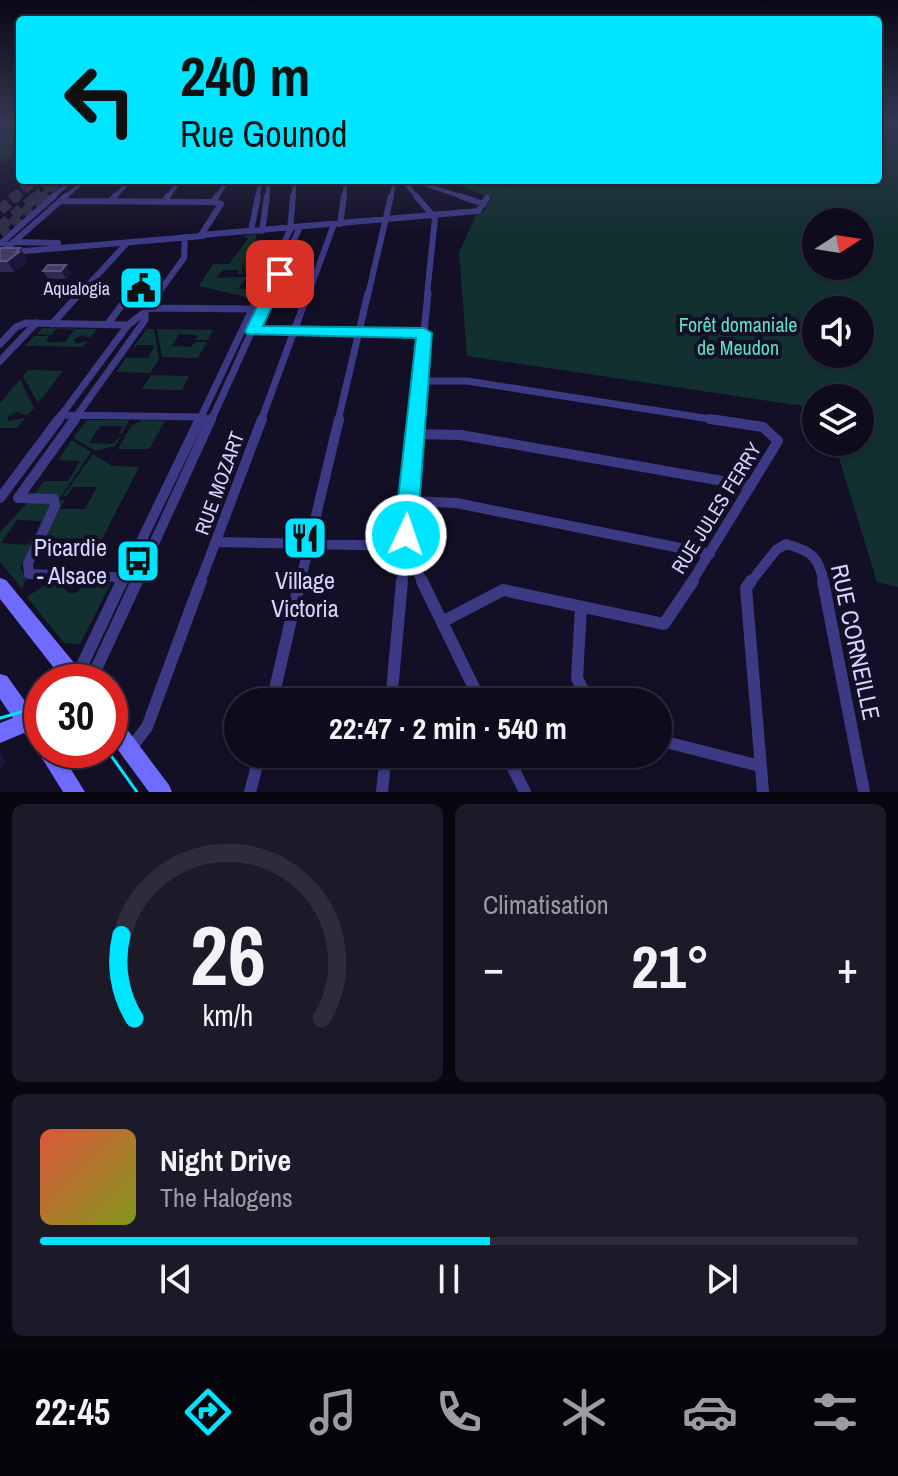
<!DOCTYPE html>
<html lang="fr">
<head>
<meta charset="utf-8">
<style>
  body { margin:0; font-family:"Archivo Narrow",sans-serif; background:#1c1929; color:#f1f3f6; height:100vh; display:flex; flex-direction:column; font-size:30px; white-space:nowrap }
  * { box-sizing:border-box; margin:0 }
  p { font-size:26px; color:#9b9ba3 }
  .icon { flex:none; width:44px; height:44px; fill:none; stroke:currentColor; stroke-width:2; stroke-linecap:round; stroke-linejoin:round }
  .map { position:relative; height:792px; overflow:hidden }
  .details { display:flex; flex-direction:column; gap:12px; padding:12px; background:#08060f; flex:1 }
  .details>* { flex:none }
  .top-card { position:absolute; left:16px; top:16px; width:866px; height:168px; border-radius:8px; box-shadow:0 2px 6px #0004,0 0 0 2px #2e2b3b; background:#00e5ff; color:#111; overflow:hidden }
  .needle { width:52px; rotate:78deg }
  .controls { position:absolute; left:802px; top:208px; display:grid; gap:16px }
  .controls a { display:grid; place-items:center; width:72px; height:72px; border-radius:50%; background:#0e0b1c; box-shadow:0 2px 6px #0004,0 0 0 2px #2e2b3b; font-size:40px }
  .speed { position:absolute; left:24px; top:664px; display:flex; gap:16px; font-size:40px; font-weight:700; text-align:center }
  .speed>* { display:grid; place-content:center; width:104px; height:104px; border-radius:50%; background:#0e0b1c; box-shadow:0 2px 6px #0004,0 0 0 2px #2e2b3b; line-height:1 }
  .speed .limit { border:12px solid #d22; background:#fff; color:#111 }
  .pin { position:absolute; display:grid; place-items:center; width:68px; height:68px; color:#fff; margin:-34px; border-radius:16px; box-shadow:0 4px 12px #0006 }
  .me { position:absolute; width:88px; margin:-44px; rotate:3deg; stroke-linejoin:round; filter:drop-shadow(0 0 6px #0008) }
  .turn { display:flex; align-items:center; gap:28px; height:168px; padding:0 32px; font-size:36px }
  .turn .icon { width:104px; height:104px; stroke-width:2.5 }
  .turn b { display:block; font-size:56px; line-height:68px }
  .big { font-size:60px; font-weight:700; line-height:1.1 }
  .details .widget { flex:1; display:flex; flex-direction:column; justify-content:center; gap:12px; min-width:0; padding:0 28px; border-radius:12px; background:#1c1929 }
  .details .dial { align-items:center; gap:0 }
  .dial svg { height:208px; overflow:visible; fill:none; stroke:#2e2b3b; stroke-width:7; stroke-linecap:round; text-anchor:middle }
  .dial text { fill:#f1f3f6; stroke:none }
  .song { display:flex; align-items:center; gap:24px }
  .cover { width:96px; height:96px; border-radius:12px; background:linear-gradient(135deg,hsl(10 70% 55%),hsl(70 70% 35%)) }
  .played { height:8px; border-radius:4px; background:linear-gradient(90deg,#00e5ff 55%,#2e2b3b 55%) }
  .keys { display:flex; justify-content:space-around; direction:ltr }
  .heat { display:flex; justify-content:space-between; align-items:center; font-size:44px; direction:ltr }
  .details .tiles { flex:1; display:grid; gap:12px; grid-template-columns:1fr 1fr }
  .widget:last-child { grid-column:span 2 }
  .trip { position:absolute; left:224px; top:688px; width:448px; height:80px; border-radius:40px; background:#0e0b1c; box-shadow:0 2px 6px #0004,0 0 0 2px #2e2b3b; font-weight:700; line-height:80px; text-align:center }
  .menu { display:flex; height:128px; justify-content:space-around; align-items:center; background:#06040b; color:#9b9ba3 }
  .menu .icon { width:56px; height:56px }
  .menu .on { color:#00e5ff }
  .menu b { font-size:36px; color:#f1f3f6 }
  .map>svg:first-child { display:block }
  .green { fill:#12302f; fill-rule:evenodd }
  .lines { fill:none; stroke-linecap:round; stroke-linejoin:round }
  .trunk-tunnel-far1 { stroke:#312d47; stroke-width:8; stroke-dasharray:8 4; stroke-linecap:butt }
  .trunk-tunnel { stroke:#312d47; stroke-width:10; stroke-dasharray:10 5; stroke-linecap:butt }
  .motorway-tunnel-far1 { stroke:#312d47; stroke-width:9; stroke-dasharray:9 4; stroke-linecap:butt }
  .motorway-tunnel { stroke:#312d47; stroke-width:11; stroke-dasharray:11 6; stroke-linecap:butt }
  .minor-far4 { stroke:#3d3a85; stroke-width:4 }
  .minor-far3 { stroke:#3d3a85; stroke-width:6 }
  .minor-far2 { stroke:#3d3a85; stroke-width:7 }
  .minor-far1 { stroke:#3d3a85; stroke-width:10 }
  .minor { stroke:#3d3a85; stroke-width:12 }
  .secondary { fill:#6f6bff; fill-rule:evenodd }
  .tram { stroke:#00e5ff; stroke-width:3 }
  .wall { fill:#312854 }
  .shaded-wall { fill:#1d163a }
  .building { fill:#433a66; stroke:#5a527e; stroke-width:2 }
  .route { fill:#00e5ff; stroke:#0095a6; stroke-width:2 }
  .labels { text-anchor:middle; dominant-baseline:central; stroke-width:8; stroke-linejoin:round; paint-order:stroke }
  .far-poi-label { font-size:18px; fill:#d9d4ff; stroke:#130f26; text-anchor:end }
  .park-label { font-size:20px; fill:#5fe0c0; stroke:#130f26 }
  .street-label { font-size:20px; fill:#d9d4ff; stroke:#130f26 }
  .near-poi-label { font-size:24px; fill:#d9d4ff; stroke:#130f26; text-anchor:end }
  .near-street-label { font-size:24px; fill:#d9d4ff; stroke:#130f26 }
</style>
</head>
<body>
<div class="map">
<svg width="898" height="792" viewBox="0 0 898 792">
  <rect width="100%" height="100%" fill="#130f26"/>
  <path class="green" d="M0 122H20V149L0 163Z
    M878 122H898V587L877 582 834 442H860V398H816V408L467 356 459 252 477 213 484 211 491 198 446 180H878ZM816 222H860V266H816ZM816 310H860V354H816Z
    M257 234 253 249 280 246 271 262V259H255L252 267 267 268 271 264 265 274 244 271 243 258 242 272 245 274H237L238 270H222L217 278 261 276 263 280 261 284 260 280H244L239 289 256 290 260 286 254 299 199 286 213 264H229L248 238 243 237 245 235Z
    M42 328 96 329H97L90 338 83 335 74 339 76 344 87 341 83 347 34 346 38 340 33 346H25L34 336H49L46 342H65L74 330 56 329 51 335 37 334Z
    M147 329H154L159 359 150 373 116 372 126 358H148L155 345H137L131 350Z
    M157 329 213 330 208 340H196L198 335 179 334 172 346 191 347 195 342H207L198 358 162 357Z
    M28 370 63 371 38 403 23 377Z
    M151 375 189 376 182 390 142 389Z
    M20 379 34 408 27 416 17 412 8 416V421L25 418 17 428H0V403Z
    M87 420H129V421L122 433H119L123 426H100L89 443 112 444 121 436 115 446 96 451 73 438Z
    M142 420 165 421 149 449H118L131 426Z
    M72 440 91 452 60 498 32 497 44 481H68L80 461 58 460Z
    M93 454 112 466 139 467 102 539 43 538 61 500H65L60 509H85L97 487H73L67 496H63Z
    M30 500 52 503 40 528 41 521 17 520 1 543 27 545 36 534 20 568 26 578 22 589 0 562V532Z
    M53 579 70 594 78 592 86 581 111 583 80 644 64 643 27 597Z"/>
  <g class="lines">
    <path class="trunk-tunnel-far1" d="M13 198 32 180
      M41 198 63 180"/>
    <path class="trunk-tunnel" d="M0 210 15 196
      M0 233 44 196"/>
    <path class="motorway-tunnel-far1" d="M14 198 36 180
      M34 198 56 180"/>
    <path class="motorway-tunnel" d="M0 210 17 196
      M0 227 37 196"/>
    <path class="minor-far4" d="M402 180 418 198
      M412 180 466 198
      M51 198 73 180
      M64 198 85 180
      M114 198 130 180
      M167 198 180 180
      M216 198 228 180
      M257 198 261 180
      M267 198 269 180
      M293 198 295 180
      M344 198 346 180
      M391 198 395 180"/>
    <path class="minor-far3" d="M416 196 435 218 427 295
      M460 196 484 204
      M61 201 213 202
      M111 201 115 196
      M164 202 168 196
      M213 202 217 196
      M340 224 344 196
      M251 231 258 196
      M262 231 267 196
      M201 235 478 211 487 198
      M201 235 221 204 213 202
      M13 242 58 243
      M11 245 1 243 54 196
      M13 252 203 236
      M1 253 66 196
      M79 295 127 243
      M157 295 184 258 185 237
      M259 295 290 230 293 196
      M269 295 300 227
      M308 295 334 224
      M368 295 391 196"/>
    <path class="minor-far2" d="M148 308 254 309
      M52 324 80 293
      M107 325 124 302
      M253 331 424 333
      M0 344 16 327 26 323 128 325
      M0 361 36 323
      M421 381H467L723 421
      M61 415 204 417
      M57 421 128 325 145 312 159 293
      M73 421 145 320V312
      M199 421 260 293
      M211 421 269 293
      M261 421 308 293
      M338 421 368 293
      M415 421 428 293"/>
    <path class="minor-far1" d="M415 419 405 546 423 583
      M415 434 461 435 751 486
      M0 498 59 419
      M18 498 75 419
      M18 498 54 499 55 506 28 563 29 574 139 578
      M410 501 456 503 710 554
      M216 542 405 546
      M121 583 200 419
      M136 583 211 419
      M200 583 262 419
      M300 583 339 419
      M402 583 403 570 413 565
      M691 583 778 441 763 427 710 419
      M750 583 776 550 786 544C812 551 819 557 824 583"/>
    <path class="minor" d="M422 581 481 702
      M751 581 746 588 763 792
      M823 581 864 792
      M581 607 577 678 589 702
      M442 622 503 590 664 624 693 581
      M76 678 122 581
      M90 682 137 581
      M272 702 300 581
      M391 702 402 581
      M658 740 760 766
      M131 748 147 727 201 581
      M506 754 525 792
      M250 792 260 754
      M382 792 386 754"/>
    <path class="secondary" d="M0 578 6 580 84 675 86 682H65L0 599Z
      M0 674 7 676 42 725V750H59L85 792H63L37 750 24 733 0 743V723L13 718 0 699Z
      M110 713 117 716 169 785 172 792H149L110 739Z"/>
    <path class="tram" d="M0 718 42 706
      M107 750 137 792"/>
  </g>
  <path class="wall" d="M0 248H20L27 259 25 261 26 262 14 272H0Z
    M48 265 71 273 66 279H48L43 271Z"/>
  <path class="shaded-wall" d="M20 248 27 259 25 261 26 262 14 272 7 261Z
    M66 265 71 273 66 279 61 271Z
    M0 752 6 762 0 768Z"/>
  <path class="building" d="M0 248H20L16 252H19L7 261H0Z
    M48 265H66L61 271H43Z"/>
  <linearGradient id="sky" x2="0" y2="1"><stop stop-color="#0a0815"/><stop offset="0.52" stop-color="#333752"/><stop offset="1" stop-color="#333752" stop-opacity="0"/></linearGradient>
  <rect width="898" height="233" fill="url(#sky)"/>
  <path class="route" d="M280 269 287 274 263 326 424 328 432 333 417 535 414 542 406 545 398 542 394 535 416 338 247 334 245 331 273 274Z"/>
  <defs>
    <g id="civic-square" transform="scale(2.3)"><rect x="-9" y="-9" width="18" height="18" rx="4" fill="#00e5ff" stroke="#130f26"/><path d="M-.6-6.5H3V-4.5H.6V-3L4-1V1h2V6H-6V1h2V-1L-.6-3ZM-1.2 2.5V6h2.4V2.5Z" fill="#111"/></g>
    <g id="restaurant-square" transform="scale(2.3)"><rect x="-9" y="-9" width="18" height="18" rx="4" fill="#00e5ff" stroke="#130f26"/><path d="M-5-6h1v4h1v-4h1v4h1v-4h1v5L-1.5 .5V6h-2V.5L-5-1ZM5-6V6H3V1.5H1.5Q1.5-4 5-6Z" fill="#111"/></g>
    <g id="bus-square" transform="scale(2.3)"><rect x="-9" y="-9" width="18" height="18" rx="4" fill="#00e5ff" stroke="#130f26"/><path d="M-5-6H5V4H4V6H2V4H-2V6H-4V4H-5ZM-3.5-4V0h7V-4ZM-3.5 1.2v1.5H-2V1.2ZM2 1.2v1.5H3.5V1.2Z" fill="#111"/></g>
  </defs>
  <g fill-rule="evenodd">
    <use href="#civic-square" x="141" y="288"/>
    <use href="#restaurant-square" x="305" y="538"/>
    <use href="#bus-square" x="138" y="561"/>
  </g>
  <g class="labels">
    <g class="far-poi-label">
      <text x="110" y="288">Aqualogia</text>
    </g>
    <g class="park-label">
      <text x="738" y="324">Forêt domaniale<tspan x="738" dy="23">de Meudon</tspan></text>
    </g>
    <g class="street-label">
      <text transform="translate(219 483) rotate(-70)">RUE MOZART</text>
      <text transform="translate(716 508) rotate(-58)">RUE JULES FERRY</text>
    </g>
    <g class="near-poi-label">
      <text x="107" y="547">Picardie<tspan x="107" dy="28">- Alsace</tspan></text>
      <text x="305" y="580" text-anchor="middle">Village<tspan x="305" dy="28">Victoria</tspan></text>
    </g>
    <g class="near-street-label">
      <text transform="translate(856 642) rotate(78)">RUE CORNEILLE</text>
    </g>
  </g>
</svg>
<div class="controls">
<a><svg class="needle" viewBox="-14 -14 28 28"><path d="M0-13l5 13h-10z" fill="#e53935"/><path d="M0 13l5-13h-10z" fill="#9b9ba3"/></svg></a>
<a><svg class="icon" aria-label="sound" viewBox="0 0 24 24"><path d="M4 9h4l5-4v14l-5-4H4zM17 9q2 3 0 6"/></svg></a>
<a><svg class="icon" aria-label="layers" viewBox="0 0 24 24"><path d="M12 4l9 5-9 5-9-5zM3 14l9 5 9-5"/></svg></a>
</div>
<div class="speed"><div class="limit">30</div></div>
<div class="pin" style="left:280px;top:274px;background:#d93025"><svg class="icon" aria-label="arrive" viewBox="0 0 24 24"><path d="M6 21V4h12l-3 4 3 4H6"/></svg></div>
<svg class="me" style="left:406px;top:535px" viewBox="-20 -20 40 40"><circle r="17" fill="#00e5ff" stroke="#fff" stroke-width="3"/><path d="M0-11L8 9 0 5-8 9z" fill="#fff"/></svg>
<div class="trip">22:47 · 2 min · 540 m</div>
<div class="top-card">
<div class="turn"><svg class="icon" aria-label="left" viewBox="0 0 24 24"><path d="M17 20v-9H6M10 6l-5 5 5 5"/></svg><div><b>240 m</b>Rue Gounod</div></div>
</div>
</div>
<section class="details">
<div class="tiles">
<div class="widget dial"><svg viewBox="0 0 100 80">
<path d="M14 69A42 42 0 1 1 86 69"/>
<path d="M14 69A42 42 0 0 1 9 37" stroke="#00e5ff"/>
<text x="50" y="56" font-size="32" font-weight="700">26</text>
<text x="50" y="72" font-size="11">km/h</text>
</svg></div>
<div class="widget"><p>Climatisation</p>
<div class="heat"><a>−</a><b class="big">21°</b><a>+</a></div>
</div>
<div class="widget">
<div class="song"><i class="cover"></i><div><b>Night Drive</b><p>The Halogens</p></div></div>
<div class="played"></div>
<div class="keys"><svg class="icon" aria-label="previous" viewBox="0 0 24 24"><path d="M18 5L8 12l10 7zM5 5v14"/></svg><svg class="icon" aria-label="pause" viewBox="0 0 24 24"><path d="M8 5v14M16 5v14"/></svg><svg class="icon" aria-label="next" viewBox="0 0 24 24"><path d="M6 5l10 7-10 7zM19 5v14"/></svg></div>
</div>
</div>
</section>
<nav class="menu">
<b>22:45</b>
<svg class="icon on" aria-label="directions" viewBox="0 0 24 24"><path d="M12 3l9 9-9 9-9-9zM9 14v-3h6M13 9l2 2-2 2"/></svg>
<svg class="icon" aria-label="music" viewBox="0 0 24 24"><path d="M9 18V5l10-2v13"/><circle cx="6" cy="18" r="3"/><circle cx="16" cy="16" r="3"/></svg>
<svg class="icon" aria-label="phone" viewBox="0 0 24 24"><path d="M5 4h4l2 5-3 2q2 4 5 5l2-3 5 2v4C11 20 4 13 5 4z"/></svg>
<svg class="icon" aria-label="climate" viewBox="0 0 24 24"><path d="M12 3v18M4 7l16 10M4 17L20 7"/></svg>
<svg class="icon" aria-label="car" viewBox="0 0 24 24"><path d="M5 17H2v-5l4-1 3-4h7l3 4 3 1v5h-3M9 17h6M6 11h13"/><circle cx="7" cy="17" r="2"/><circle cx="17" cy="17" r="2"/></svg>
<svg class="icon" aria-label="filters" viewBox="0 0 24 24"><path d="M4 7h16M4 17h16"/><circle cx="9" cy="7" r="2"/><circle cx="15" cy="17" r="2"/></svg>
</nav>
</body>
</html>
